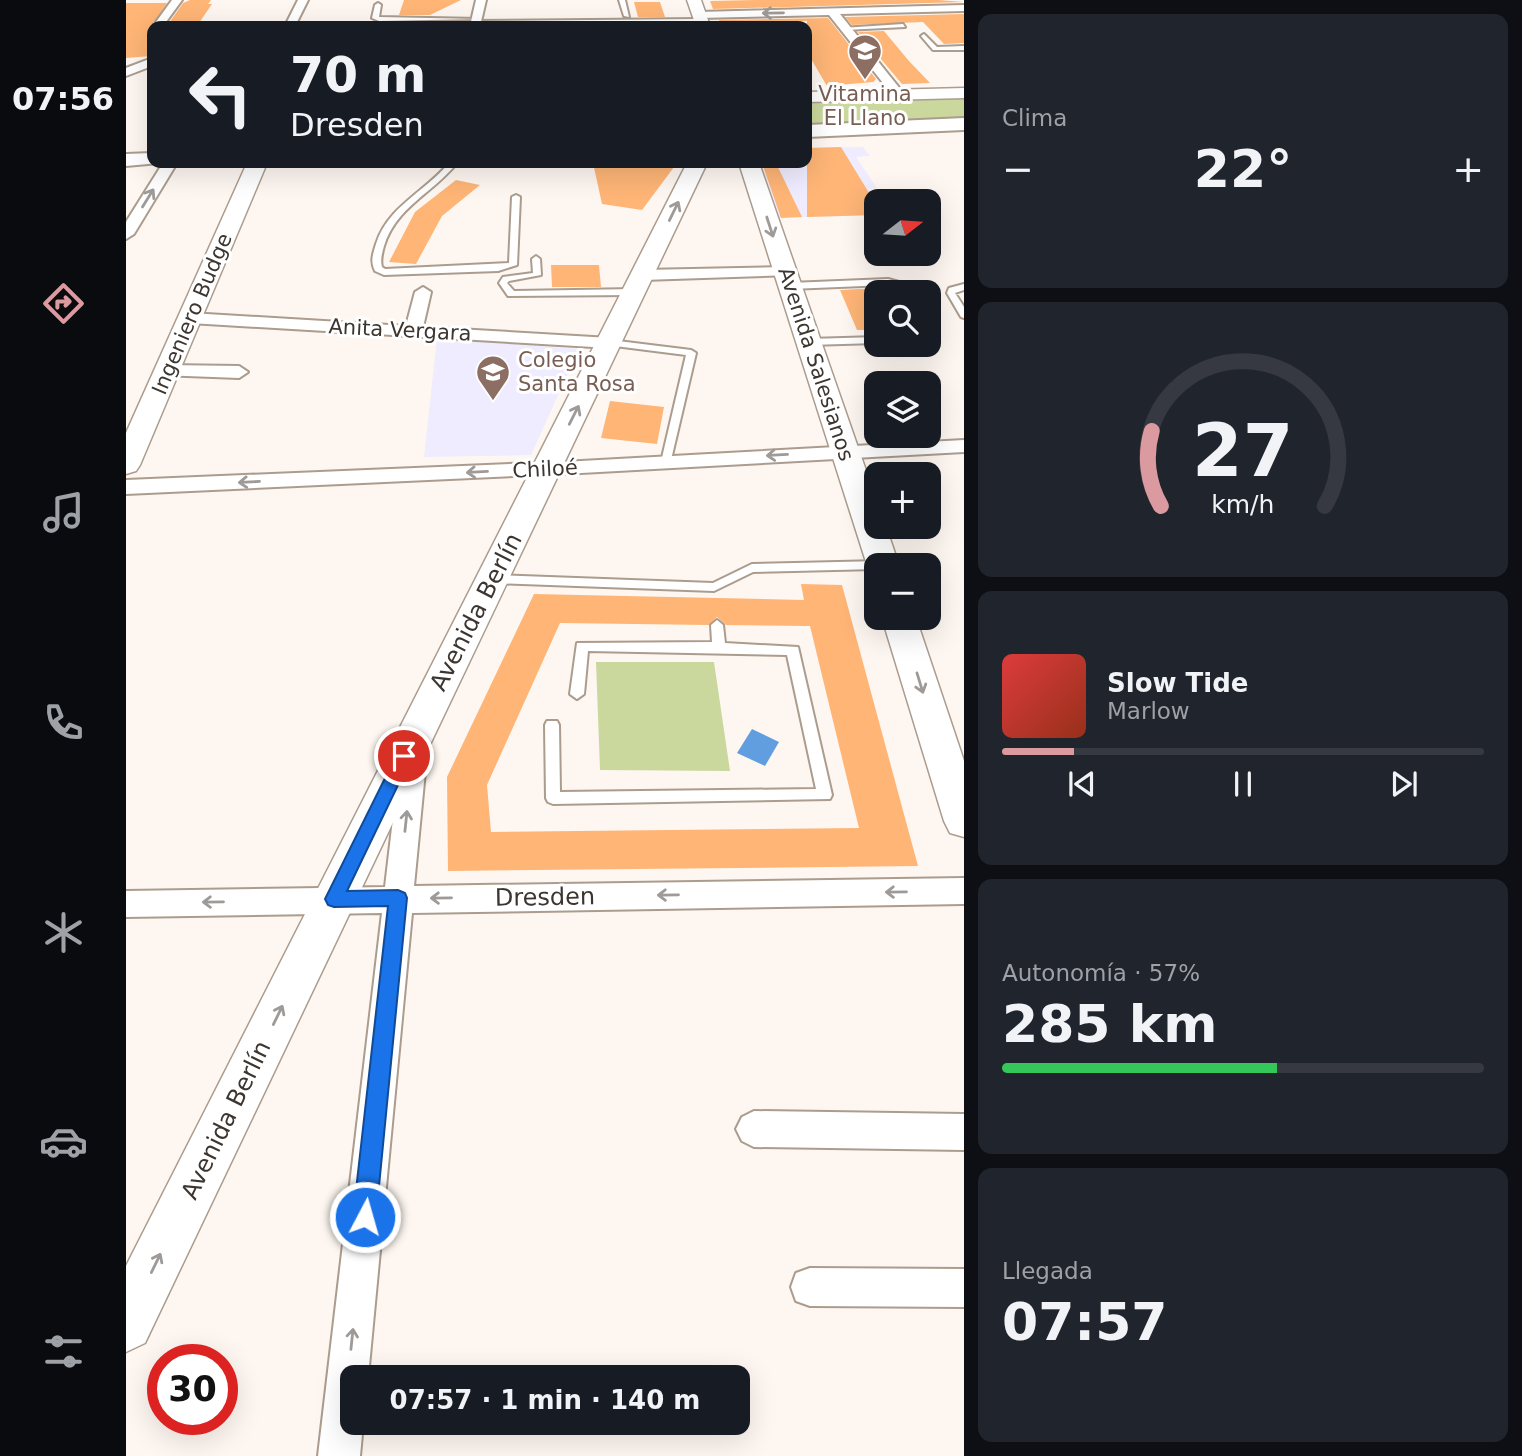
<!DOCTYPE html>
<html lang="es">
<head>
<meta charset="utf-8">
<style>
  body { margin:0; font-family:"DejaVu Sans",sans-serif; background:#20242c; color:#f1f3f6; height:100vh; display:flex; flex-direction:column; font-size:26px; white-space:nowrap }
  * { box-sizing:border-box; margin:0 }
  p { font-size:23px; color:#9ea1a6 }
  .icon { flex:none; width:38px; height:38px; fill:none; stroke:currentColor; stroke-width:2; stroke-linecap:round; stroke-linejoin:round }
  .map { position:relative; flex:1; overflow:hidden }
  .side { display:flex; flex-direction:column; gap:14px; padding:14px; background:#0d0f14; width:558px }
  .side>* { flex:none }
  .banner { position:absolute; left:21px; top:21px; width:665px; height:147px; border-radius:14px; box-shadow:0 7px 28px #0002; background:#171b24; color:#f1f3f6; overflow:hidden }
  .needle { width:46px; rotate:73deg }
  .controls { position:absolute; left:738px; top:189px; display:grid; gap:14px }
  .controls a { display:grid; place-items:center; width:77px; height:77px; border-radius:14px; background:#171b24; box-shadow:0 7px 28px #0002; font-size:35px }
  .speed { position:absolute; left:21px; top:1344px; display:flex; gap:14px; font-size:35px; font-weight:700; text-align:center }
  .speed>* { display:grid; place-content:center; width:91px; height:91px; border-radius:50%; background:#171b24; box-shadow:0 7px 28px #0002; line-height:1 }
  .speed .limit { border:10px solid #d22; background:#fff; color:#111 }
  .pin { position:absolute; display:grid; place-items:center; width:60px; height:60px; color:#fff; margin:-30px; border:4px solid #fff; border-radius:50%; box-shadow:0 2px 7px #0007 }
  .me { position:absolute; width:77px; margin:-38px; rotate:6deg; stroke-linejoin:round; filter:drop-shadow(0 0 5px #0008) }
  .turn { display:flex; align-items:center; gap:24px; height:147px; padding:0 28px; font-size:32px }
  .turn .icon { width:91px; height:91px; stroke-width:2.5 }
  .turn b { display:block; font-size:49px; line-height:60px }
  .big { font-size:52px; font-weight:700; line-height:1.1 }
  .side .widget { flex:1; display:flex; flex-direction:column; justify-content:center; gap:10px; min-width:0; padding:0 24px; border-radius:14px; background:#20242c }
  .side .dial { align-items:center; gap:0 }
  .dial svg { height:182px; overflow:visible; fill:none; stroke:#363941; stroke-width:7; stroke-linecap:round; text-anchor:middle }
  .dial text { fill:#f1f3f6; stroke:none }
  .song { display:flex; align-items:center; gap:21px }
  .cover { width:84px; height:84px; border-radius:10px; background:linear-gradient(135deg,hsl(0 70% 55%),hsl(10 70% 35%)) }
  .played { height:7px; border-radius:4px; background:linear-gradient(90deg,#da9a9f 15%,#363941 15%) }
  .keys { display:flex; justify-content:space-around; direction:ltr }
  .heat { display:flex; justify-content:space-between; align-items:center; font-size:38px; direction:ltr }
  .charge { height:10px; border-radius:5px; background:linear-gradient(90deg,#34c759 57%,#363941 0) }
  .trip { position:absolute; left:214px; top:1365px; width:410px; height:70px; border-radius:14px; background:#171b24; box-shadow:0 7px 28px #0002; font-weight:700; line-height:70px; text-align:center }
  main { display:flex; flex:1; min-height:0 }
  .menu { display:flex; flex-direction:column; width:126px; justify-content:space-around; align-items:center; background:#090b0e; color:#9ea1a6 }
  .menu .icon { width:49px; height:49px }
  .menu .current { color:#da9a9f }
  .menu b { font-size:32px; color:#f1f3f6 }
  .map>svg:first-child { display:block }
  .education { fill:#eeecfe }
  .green { fill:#cad89d }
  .water { fill:#619ee0 }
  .building { fill:#feb576; fill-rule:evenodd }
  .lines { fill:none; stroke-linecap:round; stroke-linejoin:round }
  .lane-casing { stroke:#ab9c8e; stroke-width:4 }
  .street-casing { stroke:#ab9c8e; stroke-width:4 }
  .secondary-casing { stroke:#ab9c8e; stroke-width:3 }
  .primary-casing { stroke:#ab9c8e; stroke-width:4 }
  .lane { fill:#fff; fill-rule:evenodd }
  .street { fill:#fff; fill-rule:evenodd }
  .secondary { fill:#fff; fill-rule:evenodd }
  .primary { fill:#fff; fill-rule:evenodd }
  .oneway { stroke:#9e9a98 }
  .route { fill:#1a73e8; stroke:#114b97; stroke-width:2 }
  .labels { text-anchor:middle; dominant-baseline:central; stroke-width:6; stroke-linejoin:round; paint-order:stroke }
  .far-education-label { font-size:21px; fill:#785e54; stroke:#fff }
  .far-street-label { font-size:21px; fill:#3c3530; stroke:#fff }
  .street-label { font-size:24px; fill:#3c3530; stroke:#fff }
</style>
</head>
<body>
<main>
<nav class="menu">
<b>07:56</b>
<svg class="icon current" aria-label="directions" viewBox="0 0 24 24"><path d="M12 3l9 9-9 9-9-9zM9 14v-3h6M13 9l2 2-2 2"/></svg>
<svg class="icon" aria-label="music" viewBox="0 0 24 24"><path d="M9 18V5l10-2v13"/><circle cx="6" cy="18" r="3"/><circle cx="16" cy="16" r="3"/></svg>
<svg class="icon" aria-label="phone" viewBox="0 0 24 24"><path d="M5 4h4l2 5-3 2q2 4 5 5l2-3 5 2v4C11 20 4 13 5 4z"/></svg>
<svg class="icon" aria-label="climate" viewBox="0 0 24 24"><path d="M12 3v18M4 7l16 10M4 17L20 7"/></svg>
<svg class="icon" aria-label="car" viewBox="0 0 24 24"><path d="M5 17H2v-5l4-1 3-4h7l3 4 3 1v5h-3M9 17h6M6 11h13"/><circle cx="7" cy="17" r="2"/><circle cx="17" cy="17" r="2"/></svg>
<svg class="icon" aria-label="filters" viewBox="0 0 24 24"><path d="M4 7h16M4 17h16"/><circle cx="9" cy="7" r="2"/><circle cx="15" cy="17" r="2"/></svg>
</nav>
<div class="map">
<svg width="838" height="1456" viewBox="0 0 838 1456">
  <rect width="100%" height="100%" fill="#fef7f1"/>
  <path class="education" d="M737 147 744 156 730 157 751 188 743 189 751 201V215L654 218 631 163H681V148Z
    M311 338 453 349 405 455 298 457Z"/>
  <path class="green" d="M838 95V122L681 127V99Z
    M470 662H588L604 771 474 770Z"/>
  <path class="water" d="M626 729 653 742 639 766 611 753Z"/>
  <path class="building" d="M64 0H85L82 4H86L71 26H43V23L57 3Z
    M278 0H335L304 15H273Z
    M629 0H812L838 2 587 9 584 1Z
    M508 2H534L539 17H512Z
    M0 3H41L26 26V56L0 58Z
    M838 14V43L818 44 797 22 726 25 719 17Z
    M702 18 750 79 747 82 701 86 681 52V21L594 23 593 20Z
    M758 31 783 61 804 83 776 84 732 32Z
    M715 147 751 206V215L681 217V148Z
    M467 163H551L516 210 476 204Z
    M636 163H650L676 217 655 218Z
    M330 180 354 185 316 216 290 264 263 262 289 212Z
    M425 265H473L475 287H426Z
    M751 288V330H731L714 290Z
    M484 401 538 407 531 444 475 438Z
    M675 584 716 585 792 866 322 871 321 777 408 594 678 600ZM591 617 600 625 684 626 733 828 365 832 361 785 434 623 583 625Z"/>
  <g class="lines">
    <g class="lane-casing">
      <path id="lane" d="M493 0H499L503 17 498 16Z
        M252 3 255 5 253 17 353 19 253 21 246 18 249 5Z
        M575 19 577 22 346 23 349 21Z
        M777 24 779 27 719 30 716 28Z
        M798 34 811 47 838 46V50H807L795 36Z
        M323 163H331C307 193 270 207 258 246 256 253 254 260 256 267L259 269 383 263 386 197 390 195 394 197 391 265 372 271 258 275 249 271C244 261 247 254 250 244 262 206 299 192 323 163Z
        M410 256 414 259 415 275 383 281 381 283 388 291 509 289 513 292 509 295 382 296 373 283 377 277 407 273 406 259Z
        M762 279 777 283 784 292H775L771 287 762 285 664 289 660 286 664 283Z
        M838 284V290L829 293 838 307V318L835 317 821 293 823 288Z
        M751 337V343L683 345 678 342 683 339Z
        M484 340 565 350 570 353 544 464 540 465 535 462 560 355 481 345 479 343Z
        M755 561 761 565H751V569L627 572 588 591 366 583 360 579 366 575 587 583 626 564Z
        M591 620 597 625 599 643 672 647 706 795 704 799 427 804 422 802 420 798 419 725 421 721H431L433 725 434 792 690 789 661 655 462 651 458 694 451 699 444 694 451 643 586 642 585 625Z"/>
    </g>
    <g class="street-casing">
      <path id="street" d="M46 0H56L40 22 41 26H31L30 22Z
        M172 0H182L169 26H159Z
        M350 0H360L354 26H344Z
        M838 5V11L714 14 779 95 773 99 769 98 703 15 573 18 568 15 573 12Z
        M26 58V66L0 76V68Z
        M37 163H51L8 234 0 239V222Z
        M659 267 667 272 665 275 517 280 509 275 517 270Z
        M297 287 305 292 297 327 484 338 493 343 484 348 64 323 55 318 64 313 280 326 289 292Z
        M41 365 113 366 122 372 113 378 34 375 32 371 34 367Z
        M838 440V452L455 473 0 494V480L455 461Z
        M288 740 297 744 301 751 288 886 838 878V904L286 913 242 1377H226V1423H237L234 1456H192L256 913 0 917V891L259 887 275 751 279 744Z
        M628 1111 838 1114V1150L628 1147 616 1141 610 1129 616 1117Z
        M684 1268 838 1269V1307L684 1306 670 1301 665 1287 670 1273Z"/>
    </g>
    <g class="secondary-casing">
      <path id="secondary" d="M561 0H575L584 26H570Z
        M838 88V98L681 102V92Z
        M121 163H141L14 465 10 471 0 474V433Z
        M561 163H581L19 1343 0 1352V1266Z
        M613 163H633L751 502V527H760L773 565H751V574L746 573 741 565Z
        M756 618H790L838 761V837L824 833 818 821Z"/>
    </g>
    <g class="primary-casing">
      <path id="primary" d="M838 118V130L681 137V125Z
        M26 153V163H33L0 166V154Z"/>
    </g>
    <use href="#lane" class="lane"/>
    <use href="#street" class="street"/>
    <use href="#secondary" class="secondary"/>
    <use href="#primary" class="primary"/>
  </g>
  <defs><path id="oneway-shaft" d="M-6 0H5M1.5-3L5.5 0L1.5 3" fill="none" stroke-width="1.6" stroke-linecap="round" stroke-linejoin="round" transform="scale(1.75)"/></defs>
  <g class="oneway">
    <use href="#oneway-shaft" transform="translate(647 13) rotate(179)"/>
    <use href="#oneway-shaft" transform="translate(22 198) rotate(-58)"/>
    <use href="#oneway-shaft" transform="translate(548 211) rotate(-64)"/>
    <use href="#oneway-shaft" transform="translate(644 227) rotate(72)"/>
    <use href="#oneway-shaft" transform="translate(448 415) rotate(-63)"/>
    <use href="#oneway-shaft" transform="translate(651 455) rotate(177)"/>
    <use href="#oneway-shaft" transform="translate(351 472) rotate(177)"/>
    <use href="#oneway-shaft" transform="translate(123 482) rotate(177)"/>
    <use href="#oneway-shaft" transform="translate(794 683) rotate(73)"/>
    <use href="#oneway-shaft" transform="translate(280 821) rotate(-84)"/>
    <use href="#oneway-shaft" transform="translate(770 892) rotate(179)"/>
    <use href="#oneway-shaft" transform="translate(542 895) rotate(179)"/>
    <use href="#oneway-shaft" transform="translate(315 898) rotate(179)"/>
    <use href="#oneway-shaft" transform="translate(87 902) rotate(179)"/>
    <use href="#oneway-shaft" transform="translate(152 1015) rotate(-64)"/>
    <use href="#oneway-shaft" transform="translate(30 1263) rotate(-64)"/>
    <use href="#oneway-shaft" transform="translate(226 1339) rotate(-84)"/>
  </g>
  <path class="route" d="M278 750 284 752 286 756 221 891 272 890 279 893 281 898 250 1217 247 1225 239 1228 231 1225 227 1217 262 906 208 907 202 905 199 899 272 752Z"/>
  <defs>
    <g id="school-pin" transform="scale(1.75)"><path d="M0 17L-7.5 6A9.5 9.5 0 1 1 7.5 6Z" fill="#8d6e63" stroke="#fff"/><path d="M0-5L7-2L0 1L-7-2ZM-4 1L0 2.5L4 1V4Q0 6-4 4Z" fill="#fff"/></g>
  </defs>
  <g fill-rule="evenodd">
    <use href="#school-pin" x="739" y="51"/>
    <use href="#school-pin" x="367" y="372"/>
  </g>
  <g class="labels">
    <g class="far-education-label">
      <text x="739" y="94">Vitamina<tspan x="739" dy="24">El Llano</tspan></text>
      <text x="392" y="360" text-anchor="start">Colegio<tspan x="392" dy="24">Santa Rosa</tspan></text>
    </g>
    <g class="far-street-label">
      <text transform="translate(66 314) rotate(-67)">Ingeniero Budge</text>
      <text transform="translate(274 330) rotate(3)">Anita Vergara</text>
      <text transform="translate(690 364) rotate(72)">Avenida Salesianos</text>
      <text transform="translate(419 469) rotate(-3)">Chiloé</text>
    </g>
    <g class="street-label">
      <text transform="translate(350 612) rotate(-63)">Avenida Berlín</text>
      <text transform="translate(419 897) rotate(-1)">Dresden</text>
      <text transform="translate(100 1120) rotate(-64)">Avenida Berlín</text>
    </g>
  </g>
</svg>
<div class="controls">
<a><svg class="needle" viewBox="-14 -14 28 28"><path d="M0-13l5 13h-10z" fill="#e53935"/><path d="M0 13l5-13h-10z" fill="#9ea1a6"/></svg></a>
<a><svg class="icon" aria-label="search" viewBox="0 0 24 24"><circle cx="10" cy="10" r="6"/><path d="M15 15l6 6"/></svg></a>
<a><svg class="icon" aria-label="layers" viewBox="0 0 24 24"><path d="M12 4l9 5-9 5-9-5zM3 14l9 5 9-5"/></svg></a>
<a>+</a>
<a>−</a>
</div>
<div class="speed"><div class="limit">30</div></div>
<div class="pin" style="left:278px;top:756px;background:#d93025"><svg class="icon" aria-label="arrive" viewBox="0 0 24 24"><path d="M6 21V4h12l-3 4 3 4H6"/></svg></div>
<svg class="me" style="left:239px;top:1217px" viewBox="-20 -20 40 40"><circle r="17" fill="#1a73e8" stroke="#fff" stroke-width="3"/><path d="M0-11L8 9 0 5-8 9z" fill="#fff"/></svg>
<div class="trip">07:57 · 1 min · 140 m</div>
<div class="banner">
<div class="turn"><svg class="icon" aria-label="left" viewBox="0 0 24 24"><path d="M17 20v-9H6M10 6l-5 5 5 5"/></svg><div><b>70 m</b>Dresden</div></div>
</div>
</div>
<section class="side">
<div class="widget"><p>Clima</p>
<div class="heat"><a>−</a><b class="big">22°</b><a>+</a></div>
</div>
<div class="widget dial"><svg viewBox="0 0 100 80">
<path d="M14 69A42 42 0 1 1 86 69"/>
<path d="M14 69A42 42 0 0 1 10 36" stroke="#da9a9f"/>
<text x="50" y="56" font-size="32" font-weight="700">27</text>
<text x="50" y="72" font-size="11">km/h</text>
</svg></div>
<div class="widget">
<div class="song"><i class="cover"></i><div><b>Slow Tide</b><p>Marlow</p></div></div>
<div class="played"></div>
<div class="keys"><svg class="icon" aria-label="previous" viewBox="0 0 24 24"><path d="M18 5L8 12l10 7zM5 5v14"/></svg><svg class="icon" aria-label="pause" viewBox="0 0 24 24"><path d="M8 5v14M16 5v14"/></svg><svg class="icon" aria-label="next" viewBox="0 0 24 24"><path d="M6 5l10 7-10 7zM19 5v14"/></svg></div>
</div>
<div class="widget"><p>Autonomía · 57%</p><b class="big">285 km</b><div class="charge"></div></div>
<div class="widget"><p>Llegada</p><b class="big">07:57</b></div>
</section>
</main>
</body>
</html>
